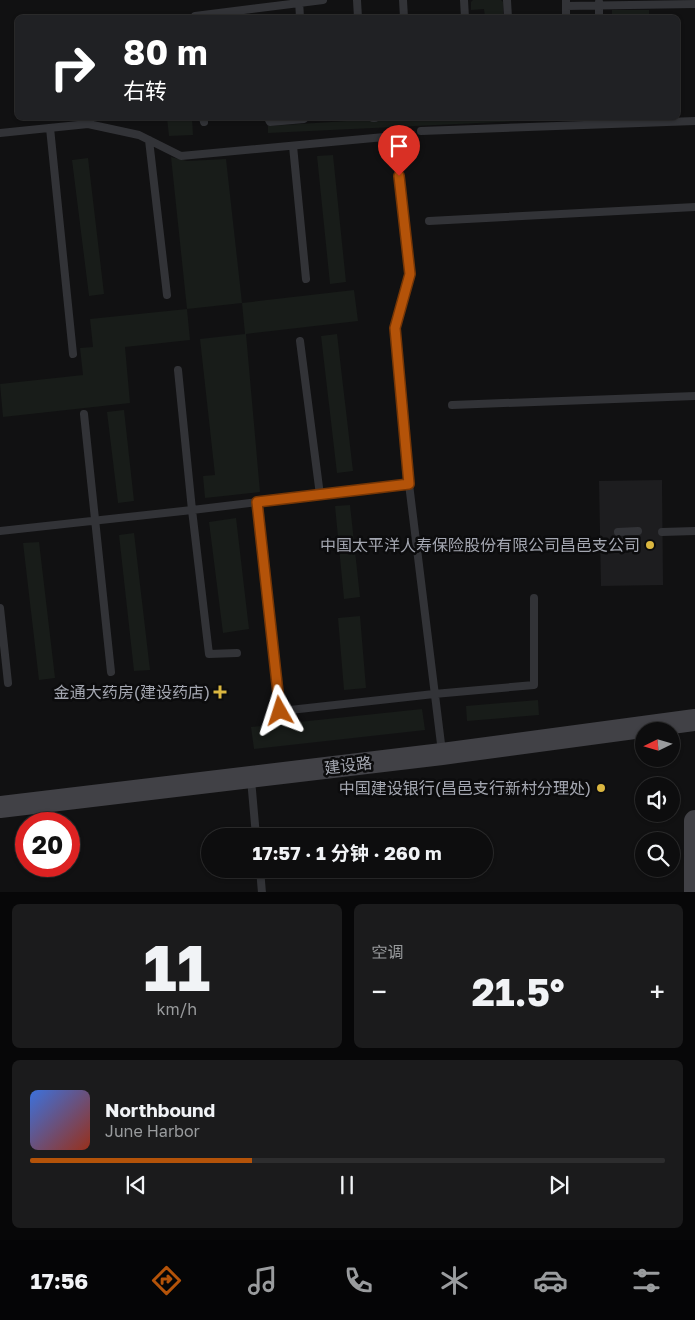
<!DOCTYPE html>
<html lang="zh">
<head>
<meta charset="utf-8">
<style>
  body { margin:0; font-family:"Golos Text","Noto Sans SC",sans-serif; background:#1b1b1c; color:#f1f3f6; height:100vh; display:flex; flex-direction:column; font-size:19px; white-space:nowrap }
  * { box-sizing:border-box; margin:0 }
  p { font-size:16px; color:#9a9c9e }
  .icon { flex:none; width:28px; height:28px; fill:none; stroke:currentColor; stroke-width:2; stroke-linecap:round; stroke-linejoin:round }
  .map { position:relative; height:892px; overflow:hidden }
  .drawer { display:flex; flex-direction:column; gap:12px; padding:12px; background:#070708; flex:1 }
  .drawer>* { flex:none }
  .guide { position:absolute; left:15px; top:15px; width:665px; height:105px; border-radius:8px; box-shadow:0 1px 4px #0004,0 0 0 1px #2d2d2e; background:#202124; color:#fff; overflow:hidden }
  .needle { width:32px; rotate:265deg }
  .buttons { position:absolute; left:635px; top:722px; display:grid; gap:10px }
  .buttons a { display:grid; place-items:center; width:45px; height:45px; border-radius:50%; background:#0d0d0e; box-shadow:0 1px 4px #0004,0 0 0 1px #2d2d2e; font-size:25px }
  .speed { position:absolute; left:15px; top:812px; display:flex; gap:10px; font-size:25px; font-weight:700; text-align:center }
  .speed>* { display:grid; place-content:center; width:65px; height:65px; border-radius:50%; background:#0d0d0e; box-shadow:0 1px 4px #0004,0 0 0 1px #2d2d2e; line-height:1 }
  .speed .limit { border:8px solid #d22; background:#fff; color:#111 }
  .pin { position:absolute; display:grid; place-items:center; width:42px; height:42px; color:#fff; margin:-51px -21px; border-radius:50% 50% 50% 0; rotate:-45deg; box-shadow:0 0 5px #0007 }
  .pin .icon { rotate:45deg }
  .me { position:absolute; width:55px; margin:-28px; rotate:354deg; stroke-linejoin:round; filter:drop-shadow(0 0 4px #0008) }
  .turn { display:flex; align-items:center; gap:18px; height:105px; padding:0 25px; font-size:22px }
  .turn .icon { width:65px; height:65px; stroke-width:2.5 }
  .turn b { display:block; font-size:35px; line-height:42px }
  .big { font-size:38px; font-weight:700; line-height:1.1 }
  .drawer .widget { flex:1; display:flex; flex-direction:column; justify-content:center; gap:8px; min-width:0; padding:0 18px; border-radius:8px; background:#1b1b1c }
  .drawer .dial { align-items:center; gap:0 }
  .dial b { font-size:65px; line-height:1 }
  .song { display:flex; align-items:center; gap:15px }
  .cover { width:60px; height:60px; border-radius:8px; background:linear-gradient(135deg,hsl(220 70% 55%),hsl(10 70% 35%)) }
  .played { height:5px; border-radius:2px; background:linear-gradient(90deg,#b45309 35%,#2d2d2e 35%) }
  .keys { display:flex; justify-content:space-around; direction:ltr }
  .heat { display:flex; justify-content:space-between; align-items:center; font-size:28px; direction:ltr }
  .drawer .tiles { flex:1; display:grid; gap:12px; grid-template-columns:1fr 1fr }
  .widget:last-child { grid-column:span 2 }
  .trip { position:absolute; left:201px; top:828px; width:292px; height:50px; border-radius:25px; background:#0d0d0e; box-shadow:0 1px 4px #0004,0 0 0 1px #2d2d2e; font-weight:700; line-height:50px; text-align:center }
  .menu { display:flex; height:80px; justify-content:space-around; align-items:center; background:#050506; color:#9a9c9e }
  .menu .icon { width:35px; height:35px }
  .menu .on { color:#b45309 }
  .menu b { font-size:22px; color:#f1f3f6 }
  .map>svg:first-child { display:block }
  .built { fill:#1d1d1f }
  .green { fill:#181c19 }
  .lines { fill:none; stroke-linecap:round; stroke-linejoin:round }
  .lane { stroke:#323337; stroke-width:8 }
  .secondary { stroke:#414146; stroke-width:22 }
  .route-casing { stroke:#753606; stroke-width:12 }
  .route { stroke:#b45309; stroke-width:9 }
  .poi-dot { fill:#dbb740; stroke:#0c0c0d; stroke-width:2 }
  .labels { text-anchor:middle; dominant-baseline:central; stroke-width:5; stroke-linejoin:round; paint-order:stroke }
  .poi-label { font-size:16px; fill:#a4a7b1; stroke:#0c0c0d; text-anchor:end }
  .street-label { font-size:16px; fill:#a4a7b1; stroke:#0c0c0d }
</style>
</head>
<body>
<div class="map">
<svg width="695" height="893" viewBox="0 0 695 893">
  <rect width="100%" height="100%" fill="#111112"/>
  <path class="built" d="M662 480 663 585 601 586 599 481Z"/>
  <path class="green" d="M473 0H501L503 2V17H485L484 9 471 10V2Z
    M612 10H649V17H612Z
    M167 118H192L193 135 169 136Z
    M394 118H562V119L268 133V126Z
    M333 155 346 282 330 284 317 156Z
    M171 157 187 161 226 159 242 303 354 290 358 321 246 334 260 492 205 498 203 476 215 475 200 339 245 334 242 303 187 309 190 340 125 347 130 403 3 417 0 384 83 375 80 348 93 347 90 319 187 309Z
    M88 158 104 294 89 296 72 160Z
    M337 334 353 471 337 473 321 336Z
    M124 410 134 501 118 503 107 412Z
    M350 505 360 597 344 599 335 506Z
    M236 518 249 629 223 633 209 522Z
    M134 533 150 670 134 671 119 535Z
    M39 542 55 678 39 680 23 543Z
    M360 616 366 688 344 690 338 618Z
    M538 700 539 715 467 721 466 706Z
    M422 709 425 730 254 749 251 727Z"/>
  <g class="lines">
    <path class="lane" d="M299 0 300 18
      M357 0 358 18
      M403 0 404 18
      M464 0 465 18
      M507 0 508 18
      M599 2V18
      M566 6 695 4
      M195 18V16L323 0
      M566 18V0
      M203 118 204 122
      M268 118 270 122 304 119 305 118
      M373 118H375
      M50 128 73 354
      M421 131 695 121
      M0 133 88 124 139 135 181 156 395 136 409 274 395 328 409 484 442 752
      M149 140 167 295
      M293 146 306 279
      M429 221 695 207
      M300 341 320 495
      M178 370 192 510 209 654 237 653
      M452 405 695 396
      M84 414 111 672
      M257 502 281 711 434 694 534 685V598
      M0 531 192 510 409 484
      M618 532 638 531
      M662 532 695 531
      M0 608 8 683
      M251 779 256 836
      M260 869 262 893"/>
    <path class="secondary" d="M0 807 442 754 695 720
      M695 893V821"/>
  </g>
  <g class="lines">
    <g class="route-casing">
      <path id="route" d="M280 711 257 502 409 484 395 328 410 274 399 176"/>
    </g>
    <use href="#route" class="route"/>
  </g>
  <g class="poi-dot">
    <circle cx="650" cy="545" r="5"/>
    <path d="M217.5 684.5h5v5h5v5h-5v5h-5v-5h-5v-5h5z"/>
    <circle cx="601" cy="788" r="5"/>
  </g>
  <g class="labels">
    <g class="poi-label">
      <text x="640" y="545">中国太平洋人寿保险股份有限公司昌邑支公司</text>
      <text x="210" y="692">金通大药房(建设药店)</text>
      <text x="591" y="788">中国建设银行(昌邑支行新村分理处)</text>
    </g>
    <g class="street-label">
      <text transform="translate(348 765) rotate(-7)">建设路</text>
    </g>
  </g>
</svg>
<div class="buttons">
<a><svg class="needle" viewBox="-14 -14 28 28"><path d="M0-13l5 13h-10z" fill="#e53935"/><path d="M0 13l5-13h-10z" fill="#9a9c9e"/></svg></a>
<a><svg class="icon" aria-label="sound" viewBox="0 0 24 24"><path d="M4 9h4l5-4v14l-5-4H4zM17 9q2 3 0 6"/></svg></a>
<a><svg class="icon" aria-label="search" viewBox="0 0 24 24"><circle cx="10" cy="10" r="6"/><path d="M15 15l6 6"/></svg></a>
</div>
<div class="speed"><div class="limit">20</div></div>
<div class="pin" style="left:399px;top:176px;background:#d93025"><svg class="icon" aria-label="arrive" viewBox="0 0 24 24"><path d="M6 21V4h12l-3 4 3 4H6"/></svg></div>
<svg class="me" style="left:280px;top:711px" viewBox="-20 -20 40 40"><path d="M0-17L14 15 0 8-14 15z" fill="#b45309" stroke="#fff" stroke-width="4"/></svg>
<div class="trip">17:57 · 1 分钟 · 260 m</div>
<div class="guide">
<div class="turn"><svg class="icon" aria-label="right" viewBox="0 0 24 24"><path d="M7 20v-9h11M14 6l5 5-5 5"/></svg><div><b>80 m</b>右转</div></div>
</div>
</div>
<section class="drawer">
<div class="tiles">
<div class="widget dial"><b>11</b><p>km/h</p></div>
<div class="widget"><p>空调</p>
<div class="heat"><a>−</a><b class="big">21.5°</b><a>+</a></div>
</div>
<div class="widget">
<div class="song"><i class="cover"></i><div><b>Northbound</b><p>June Harbor</p></div></div>
<div class="played"></div>
<div class="keys"><svg class="icon" aria-label="previous" viewBox="0 0 24 24"><path d="M18 5L8 12l10 7zM5 5v14"/></svg><svg class="icon" aria-label="pause" viewBox="0 0 24 24"><path d="M8 5v14M16 5v14"/></svg><svg class="icon" aria-label="next" viewBox="0 0 24 24"><path d="M6 5l10 7-10 7zM19 5v14"/></svg></div>
</div>
</div>
</section>
<nav class="menu">
<b>17:56</b>
<svg class="icon on" aria-label="directions" viewBox="0 0 24 24"><path d="M12 3l9 9-9 9-9-9zM9 14v-3h6M13 9l2 2-2 2"/></svg>
<svg class="icon" aria-label="music" viewBox="0 0 24 24"><path d="M9 18V5l10-2v13"/><circle cx="6" cy="18" r="3"/><circle cx="16" cy="16" r="3"/></svg>
<svg class="icon" aria-label="phone" viewBox="0 0 24 24"><path d="M5 4h4l2 5-3 2q2 4 5 5l2-3 5 2v4C11 20 4 13 5 4z"/></svg>
<svg class="icon" aria-label="climate" viewBox="0 0 24 24"><path d="M12 3v18M4 7l16 10M4 17L20 7"/></svg>
<svg class="icon" aria-label="car" viewBox="0 0 24 24"><path d="M5 17H2v-5l4-1 3-4h7l3 4 3 1v5h-3M9 17h6M6 11h13"/><circle cx="7" cy="17" r="2"/><circle cx="17" cy="17" r="2"/></svg>
<svg class="icon" aria-label="filters" viewBox="0 0 24 24"><path d="M4 7h16M4 17h16"/><circle cx="9" cy="7" r="2"/><circle cx="15" cy="17" r="2"/></svg>
</nav>
</body>
</html>
